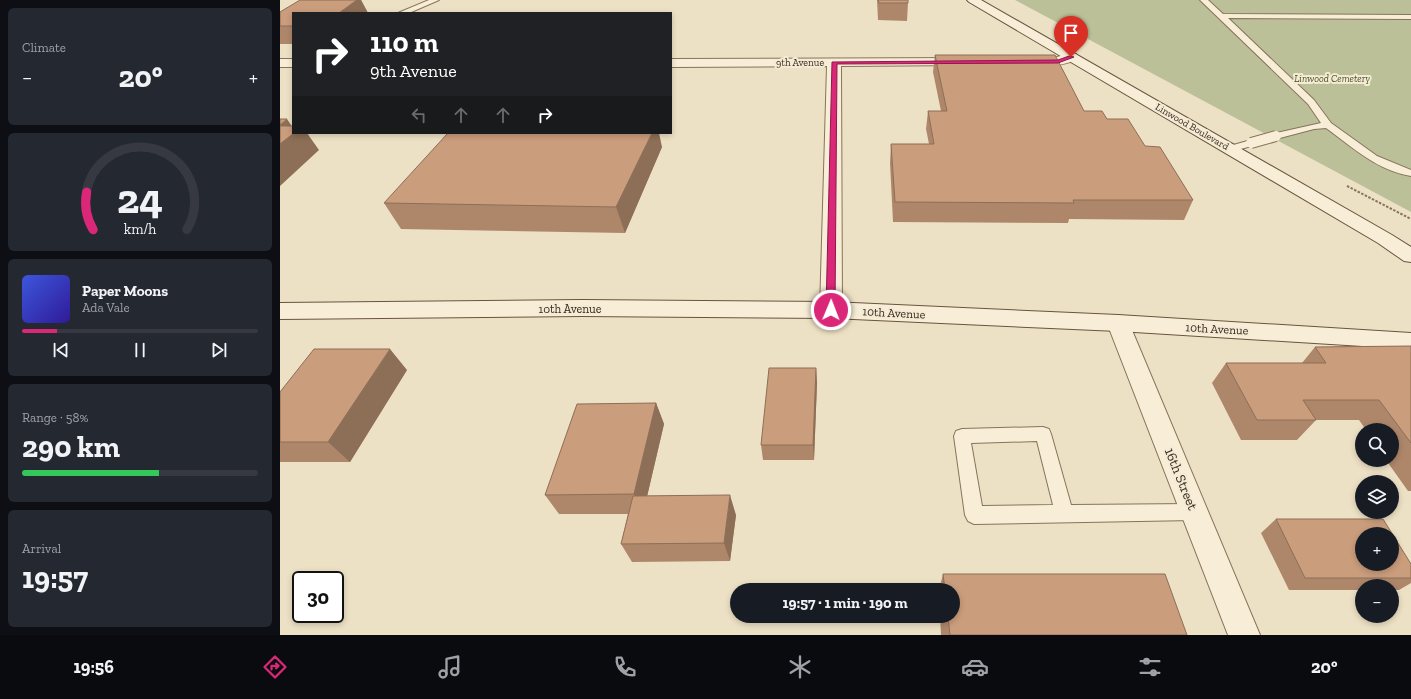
<!DOCTYPE html>
<html lang="en">
<head>
<meta charset="utf-8">
<style>
  body { margin:0; font-family:"Zilla Slab",serif; background:#242831; color:#f1f3f6; height:100vh; display:flex; flex-direction:column; font-size:15px; white-space:nowrap }
  * { box-sizing:border-box; margin:0 }
  p { font-size:13px; color:#9ea1a6 }
  .icon { flex:none; width:22px; height:22px; fill:none; stroke:currentColor; stroke-width:2; stroke-linecap:round; stroke-linejoin:round }
  .map { position:relative; flex:1; overflow:hidden }
  .sheet { display:flex; flex-direction:column; gap:8px; padding:8px; background:#0d0f14; width:280px }
  .sheet>* { flex:none }
  .hud { position:absolute; left:12px; top:12px; width:380px; height:122px; border-radius:0px; box-shadow:0 2px 6px #0003; background:#202124; color:#fff; overflow:hidden }
  .buttons { position:absolute; left:1075px; top:423px; display:grid; gap:8px }
  .buttons a { display:grid; place-items:center; width:44px; height:44px; border-radius:50%; background:#171b24; box-shadow:0 2px 6px #0003; font-size:20px }
  .speed { position:absolute; left:12px; top:571px; display:flex; gap:8px; font-size:20px; font-weight:700; text-align:center }
  .speed>* { display:grid; place-content:center; width:52px; height:52px; border-radius:50%; background:#171b24; box-shadow:0 2px 6px #0003; line-height:1 }
  .speed .limit { border:2px solid #111; border-radius:6px; background:#fff; color:#111 }
  .pin { position:absolute; display:grid; place-items:center; width:34px; height:34px; color:#fff; margin:-41px -17px; border-radius:50% 50% 50% 0; rotate:-45deg; box-shadow:0 0 4px #0007 }
  .pin .icon { rotate:45deg }
  .me { position:absolute; width:44px; margin:-22px; rotate:1deg; stroke-linejoin:round; filter:drop-shadow(0 0 3px #0008) }
  .turn { display:flex; align-items:center; gap:14px; height:84px; padding:0 12px; font-size:18px }
  .turn .icon { width:52px; height:52px; stroke-width:2.5 }
  .turn b { display:block; font-size:28px; line-height:34px }
  .lanes { display:flex; align-items:center; height:38px; padding:0 12px; background:#0003; justify-content:center; gap:20px; direction:ltr }
  .lanes .off { opacity:.35 }
  .big { font-size:30px; font-weight:700; line-height:1.1 }
  .sheet .widget { flex:1; display:flex; flex-direction:column; justify-content:center; gap:6px; min-width:0; padding:0 14px; border-radius:6px; background:#242831 }
  .sheet .dial { align-items:center; gap:0 }
  .dial svg { height:104px; overflow:visible; fill:none; stroke:#363941; stroke-width:7; stroke-linecap:round; text-anchor:middle }
  .dial text { fill:#f1f3f6; stroke:none }
  .song { display:flex; align-items:center; gap:12px }
  .cover { width:48px; height:48px; border-radius:6px; background:linear-gradient(135deg,hsl(230 70% 55%),hsl(250 70% 35%)) }
  .played { height:4px; border-radius:2px; background:linear-gradient(90deg,#db2777 15%,#363941 15%) }
  .keys { display:flex; justify-content:space-around; direction:ltr }
  .heat { display:flex; justify-content:space-between; align-items:center; font-size:22px; direction:ltr }
  .charge { height:6px; border-radius:3px; background:linear-gradient(90deg,#34c759 58%,#363941 0) }
  .trip { position:absolute; left:450px; top:583px; width:230px; height:40px; border-radius:20px; background:#171b24; box-shadow:0 2px 6px #0003; font-weight:700; line-height:40px; text-align:center }
  .menu { display:flex; height:64px; justify-content:space-around; align-items:center; background:#090b0e; color:#9ea1a6 }
  .menu .icon { width:28px; height:28px }
  .menu .selected { color:#db2777 }
  .menu b { font-size:18px; color:#f1f3f6 }
  main { display:flex; flex:1; min-height:0 }
  .map>svg:first-child { display:block }
  .cemetery { fill:#bbc098 }
  .lines { fill:none; stroke-linecap:round; stroke-linejoin:round }
  .lane-casing { stroke:#87735b; stroke-width:2 }
  .street-casing { stroke:#87735b; stroke-width:2 }
  .secondary-casing { stroke:#69543f; stroke-width:2 }
  .path { stroke:#87735b; stroke-width:2; stroke-dasharray:2.5 1.5; stroke-linecap:butt }
  .lane { fill:#f8eed8; fill-rule:evenodd }
  .street { fill:#f8eed8; fill-rule:evenodd }
  .secondary { fill:#f8eed8; fill-rule:evenodd }
  .lane-bridge-casing { stroke:#87735b; stroke-width:12; stroke-linecap:butt }
  .lane-bridge { stroke:#f8eed8; stroke-width:10 }
  .wall { fill:#ae876b }
  .shaded-wall { fill:#8d6e57 }
  .building { fill:#ca9d7c; stroke:#8d6e57; fill-rule:evenodd }
  .route { fill:#db2777; stroke:#8e194d }
  .labels { text-anchor:middle; dominant-baseline:central; stroke-width:4; stroke-linejoin:round; paint-order:stroke }
  .far-street-label { font-size:10px; fill:#382b1f; stroke:#f5ebd4 }
  .far-park-label { font-size:10px; font-style:italic; fill:#485426; stroke:#f5ebd4 }
  .street-label { font-size:12px; fill:#382b1f; stroke:#f5ebd4 }
  .near-street-label { font-size:14px; fill:#382b1f; stroke:#f5ebd4 }
</style>
</head>
<body>
<main>
<section class="sheet">
<div class="widget"><p>Climate</p>
<div class="heat"><a>−</a><b class="big">20°</b><a>+</a></div>
</div>
<div class="widget dial"><svg viewBox="0 0 100 80">
<path d="M14 69A42 42 0 1 1 86 69"/>
<path d="M14 69A42 42 0 0 1 9 40" stroke="#db2777"/>
<text x="50" y="56" font-size="32" font-weight="700">24</text>
<text x="50" y="72" font-size="11">km/h</text>
</svg></div>
<div class="widget">
<div class="song"><i class="cover"></i><div><b>Paper Moons</b><p>Ada Vale</p></div></div>
<div class="played"></div>
<div class="keys"><svg class="icon" aria-label="previous" viewBox="0 0 24 24"><path d="M18 5L8 12l10 7zM5 5v14"/></svg><svg class="icon" aria-label="pause" viewBox="0 0 24 24"><path d="M8 5v14M16 5v14"/></svg><svg class="icon" aria-label="next" viewBox="0 0 24 24"><path d="M6 5l10 7-10 7zM19 5v14"/></svg></div>
</div>
<div class="widget"><p>Range · 58%</p><b class="big">290 km</b><div class="charge"></div></div>
<div class="widget"><p>Arrival</p><b class="big">19:57</b></div>
</section>
<div class="map">
<svg width="1131" height="635" viewBox="0 0 1131 635">
  <rect width="100%" height="100%" fill="#ede1c5"/>
  <path class="cemetery" d="M735 0H1131V212Z"/>
  <g class="lines">
    <g class="lane-casing">
      <path id="lane" d="M149 0H159L129 13H118Z
        M920 0H928L943 14 1131 15V19L948 18 1034 100 1051 123 1097 156 1131 170V176C1098 171 1072 147 1046 128L1034 129 996 139 992 138 991 136 992 134 1041 123 1028 104Z
        M971 140 975 141 976 143 975 145 950 152 945 149 946 147Z
        M763 427 769 429 771 434 791 505 914 504 920 506 923 512 920 518 914 520 694 524 688 521 685 515 674 436 676 431 682 429ZM757 441 773 505 702 506 691 443Z"/>
    </g>
    <g class="street-casing">
      <path id="street" d="M791 53 796 54 798 57C790 67 760 66 748 66L743 65 741 62 743 59 777 57Z
        M684 58 689 59 691 62 689 65 561 66 562 310 559 315 551 318 543 315 540 310 547 66 391 67V59Z
        M0 59H13V67H0Z
        M838 315 846 317 849 323 980 635H948L827 323 830 317Z"/>
    </g>
    <g class="secondary-casing">
      <path id="secondary" d="M687 0H701L1112 235 1131 247V262L1124 261 1098 243 689 2Z
        M302 300 551 302 838 315 1131 333V349L838 331 551 318 302 316 0 319V303Z"/>
    </g>
    <path class="path" d="M1067 186 1131 219"/>
    <use href="#lane" class="lane"/>
    <use href="#street" class="street"/>
    <use href="#secondary" class="secondary"/>
    <g class="lane-bridge-casing">
      <path id="lane-bridge" d="M971 143 996 136"/>
    </g>
    <use href="#lane-bridge" class="lane-bridge"/>
  </g>
  <path class="wall" d="M81 0 88 13H13V44H0V12Z
    M597 0H628V3L627 21 598 20Z
    M655 55 804 111 827 119 865 146 913 200 904 220 789 219 788 223 613 222 610 163 611 144H649L646 129 648 111H661L653 72Z
    M382 147 345 233 121 229 104 203Z
    M1131 346V491H1128L1106 460H1112V430H1086L1079 420H1036L1017 440H961L932 383 946 363H1022L1035 347Z
    M536 368 537 383 534 460H483L481 445Z
    M127 370 70 462H0V392Z
    M376 403 384 424 367 496 456 515 450 561 352 562 341 544 348 514H279L265 495Z
    M996 519 1131 564V583L1119 590H1112V586H1082V590H1009L981 533Z
    M663 574 907 635H661L660 616H673V590H659Z"/>
  <path class="shaded-wall" d="M77 0H81L88 13H59Z
    M7 119 13 128V133H27L39 150 0 186V125Z
    M372 133H379L382 147 345 233 336 207Z
    M110 349 127 370 70 462 48 442Z
    M536 368 537 383 534 460 533 445Z
    M376 403 384 424 363 514 354 494Z
    M450 495 456 515 450 561 444 543Z"/>
  <path class="building" d="M20 0H77L59 13H13V26H0V12Z
    M598 0H628V3H599Z
    M655 55H775L804 111H822L827 119H848L865 146 880 147 913 200H793L794 203 615 202 611 144H654L648 111H667Z
    M0 119H7L0 125Z
    M0 126H13V133H14L0 144Z
    M168 133H372L336 207 104 203Z
    M1131 346V443L1099 400H1023L1036 420H977L946 363H1046L1035 347Z
    M34 349H110L48 442H0V392Z
    M489 368H536L533 445H481Z
    M376 403 354 494 265 495 297 404Z
    M450 495 444 543 341 544 353 496Z
    M996 519H1103L1131 564V578H1025ZM1082 534H1112V564H1082Z
    M663 574H885L907 635H670L668 616H673V590H665Z"/>
  <path class="route" d="M789 56 794 57 778 63 557 64 555 310 551 313 548 312 546 310 552 62 778 60Z"/>
  <g class="labels">
    <g class="far-street-label">
      <text x="520" y="63">9th Avenue</text>
      <text transform="translate(912 127) rotate(30)">Linwood Boulevard</text>
    </g>
    <g class="far-park-label">
      <text x="1052" y="79">Linwood Cemetery</text>
    </g>
    <g class="street-label">
      <text x="290" y="309">10th Avenue</text>
      <text transform="translate(614 313) rotate(3)">10th Avenue</text>
      <text transform="translate(937 329) rotate(3)">10th Avenue</text>
    </g>
    <g class="near-street-label">
      <text transform="translate(901 479) rotate(68)">16th Street</text>
    </g>
  </g>
</svg>
<div class="buttons">
<a><svg class="icon" aria-label="search" viewBox="0 0 24 24"><circle cx="10" cy="10" r="6"/><path d="M15 15l6 6"/></svg></a>
<a><svg class="icon" aria-label="layers" viewBox="0 0 24 24"><path d="M12 4l9 5-9 5-9-5zM3 14l9 5 9-5"/></svg></a>
<a>+</a>
<a>−</a>
</div>
<div class="speed"><div class="limit">30</div></div>
<div class="pin" style="left:791px;top:57px;background:#d93025"><svg class="icon" aria-label="arrive" viewBox="0 0 24 24"><path d="M6 21V4h12l-3 4 3 4H6"/></svg></div>
<svg class="me" style="left:551px;top:310px" viewBox="-20 -20 40 40"><circle r="17" fill="#db2777" stroke="#fff" stroke-width="3"/><path d="M0-11L8 9 0 5-8 9z" fill="#fff"/></svg>
<div class="trip">19:57 · 1 min · 190 m</div>
<div class="hud">
<div class="turn"><svg class="icon" aria-label="right" viewBox="0 0 24 24"><path d="M7 20v-9h11M14 6l5 5-5 5"/></svg><div><b>110 m</b>9th Avenue</div></div>
<div class="lanes"><svg class="icon off" aria-label="left" viewBox="0 0 24 24"><path d="M17 20v-9H6M10 6l-5 5 5 5"/></svg><svg class="icon off" aria-label="ahead" viewBox="0 0 24 24"><path d="M12 20V5M6 11l6-6 6 6"/></svg><svg class="icon off" aria-label="ahead" viewBox="0 0 24 24"><path d="M12 20V5M6 11l6-6 6 6"/></svg><svg class="icon" aria-label="right" viewBox="0 0 24 24"><path d="M7 20v-9h11M14 6l5 5-5 5"/></svg></div>
</div>
</div>
</main>
<nav class="menu">
<b>19:56</b>
<svg class="icon selected" aria-label="directions" viewBox="0 0 24 24"><path d="M12 3l9 9-9 9-9-9zM9 14v-3h6M13 9l2 2-2 2"/></svg>
<svg class="icon" aria-label="music" viewBox="0 0 24 24"><path d="M9 18V5l10-2v13"/><circle cx="6" cy="18" r="3"/><circle cx="16" cy="16" r="3"/></svg>
<svg class="icon" aria-label="phone" viewBox="0 0 24 24"><path d="M5 4h4l2 5-3 2q2 4 5 5l2-3 5 2v4C11 20 4 13 5 4z"/></svg>
<svg class="icon" aria-label="climate" viewBox="0 0 24 24"><path d="M12 3v18M4 7l16 10M4 17L20 7"/></svg>
<svg class="icon" aria-label="car" viewBox="0 0 24 24"><path d="M5 17H2v-5l4-1 3-4h7l3 4 3 1v5h-3M9 17h6M6 11h13"/><circle cx="7" cy="17" r="2"/><circle cx="17" cy="17" r="2"/></svg>
<svg class="icon" aria-label="filters" viewBox="0 0 24 24"><path d="M4 7h16M4 17h16"/><circle cx="9" cy="7" r="2"/><circle cx="15" cy="17" r="2"/></svg>
<b>20°</b>
</nav>
</body>
</html>
